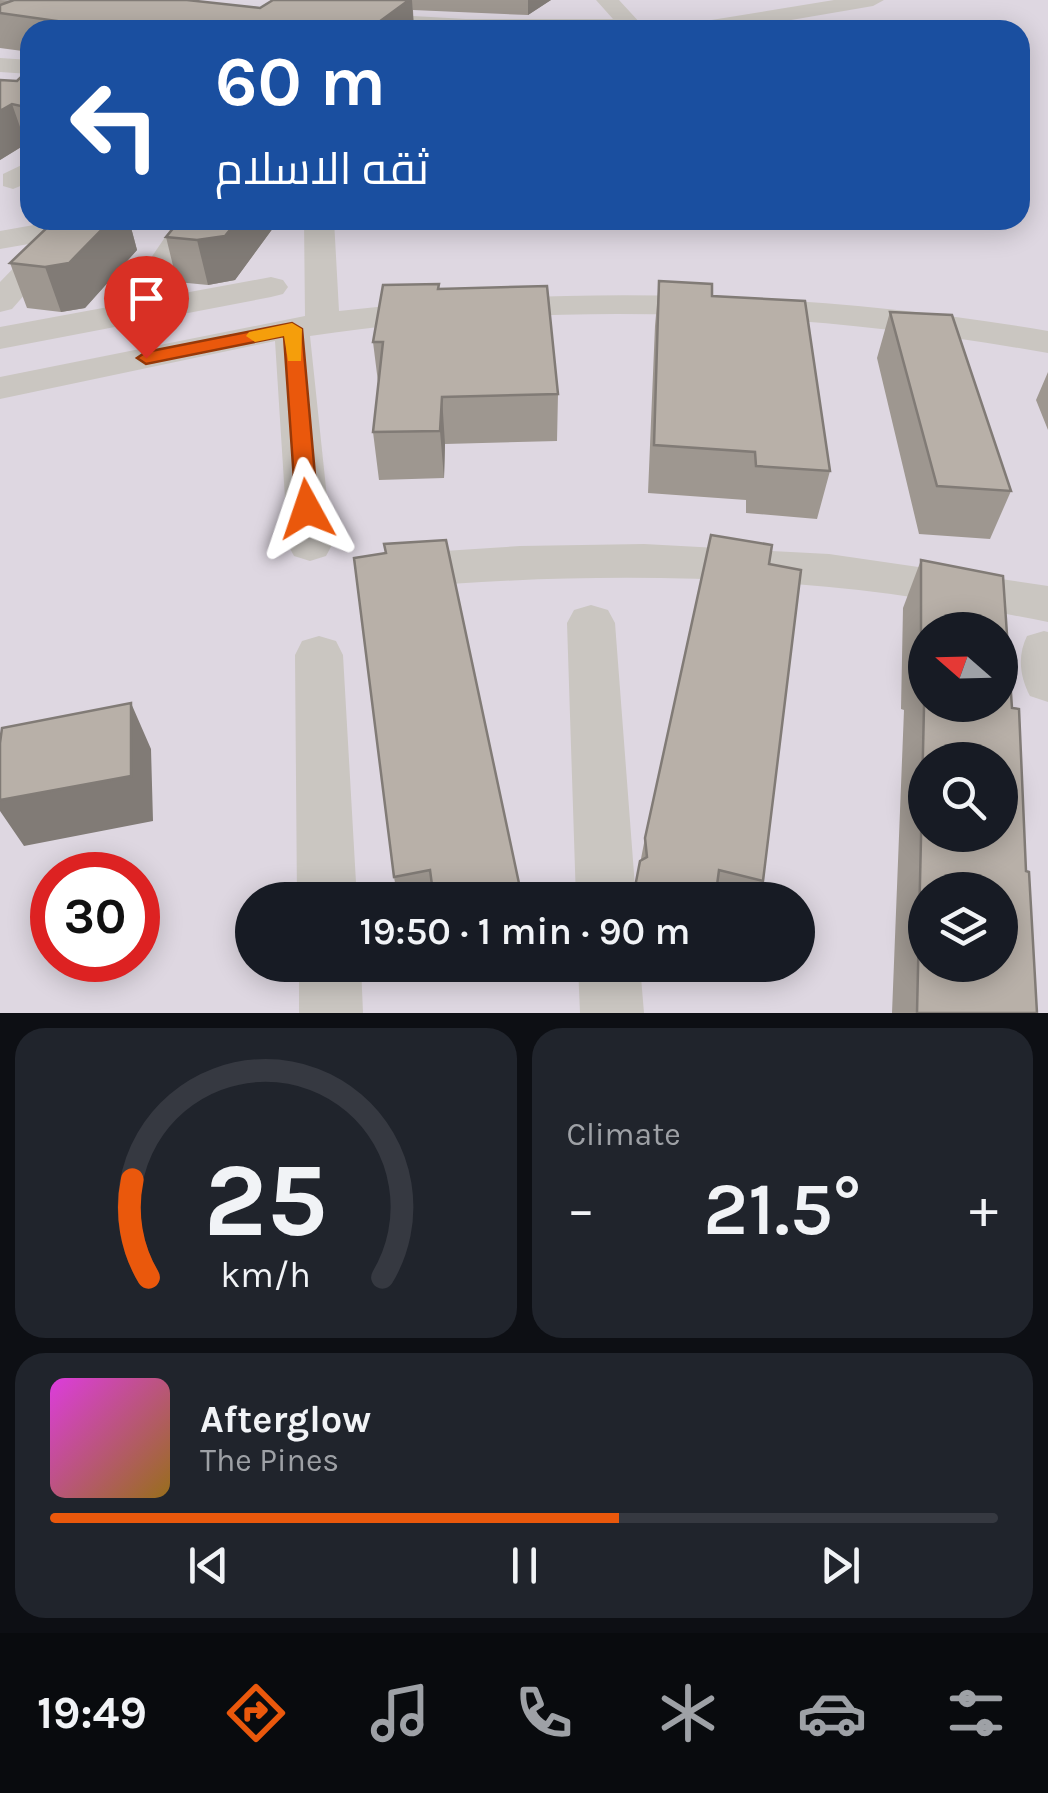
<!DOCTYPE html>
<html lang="en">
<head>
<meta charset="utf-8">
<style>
  body { margin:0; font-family:Karla,Cairo,sans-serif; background:#20242c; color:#f1f3f6; height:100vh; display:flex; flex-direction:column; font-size:38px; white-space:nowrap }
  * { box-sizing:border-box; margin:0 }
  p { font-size:32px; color:#9ea1a6 }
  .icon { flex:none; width:55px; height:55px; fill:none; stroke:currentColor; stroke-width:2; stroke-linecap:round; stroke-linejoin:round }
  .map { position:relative; height:1013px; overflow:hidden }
  .panel { display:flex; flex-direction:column; gap:15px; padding:15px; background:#0d0f14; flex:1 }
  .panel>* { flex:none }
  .hud { position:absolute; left:20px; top:20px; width:1010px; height:210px; border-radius:30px; box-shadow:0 5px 25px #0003; background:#1a4fa0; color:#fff; overflow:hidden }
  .needle { width:65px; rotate:290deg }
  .buttons { position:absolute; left:908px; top:612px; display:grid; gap:20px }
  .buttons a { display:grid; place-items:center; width:110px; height:110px; border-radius:50%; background:#171b24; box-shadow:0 5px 25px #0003; font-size:50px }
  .speed { position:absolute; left:30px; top:852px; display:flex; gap:20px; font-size:50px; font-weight:700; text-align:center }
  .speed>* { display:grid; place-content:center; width:130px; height:130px; border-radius:50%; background:#171b24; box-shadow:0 5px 25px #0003; line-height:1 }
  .speed .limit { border:15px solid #d22; background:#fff; color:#111 }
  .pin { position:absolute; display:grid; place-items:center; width:85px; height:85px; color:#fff; margin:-102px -42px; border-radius:50% 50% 50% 0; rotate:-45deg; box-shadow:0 0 10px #0007 }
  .pin .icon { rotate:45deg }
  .me { position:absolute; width:110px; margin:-55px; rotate:355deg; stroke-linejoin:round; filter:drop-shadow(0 0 8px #0008) }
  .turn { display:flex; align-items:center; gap:35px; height:210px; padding:0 30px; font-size:45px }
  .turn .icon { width:130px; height:130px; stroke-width:2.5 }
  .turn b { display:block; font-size:70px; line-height:85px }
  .big { font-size:75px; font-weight:600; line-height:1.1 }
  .panel .widget { flex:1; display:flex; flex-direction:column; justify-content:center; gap:15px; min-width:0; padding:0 35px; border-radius:30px; background:#20242c }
  .panel .dial { align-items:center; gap:0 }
  .dial svg { height:260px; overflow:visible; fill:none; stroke:#363941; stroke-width:7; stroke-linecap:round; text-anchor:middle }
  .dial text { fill:#f1f3f6; stroke:none }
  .song { display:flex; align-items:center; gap:30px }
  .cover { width:120px; height:120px; border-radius:15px; background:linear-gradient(135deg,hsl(300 70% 55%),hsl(40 70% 35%)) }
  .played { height:10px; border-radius:5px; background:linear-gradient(90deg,#ea580c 60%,#363941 60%) }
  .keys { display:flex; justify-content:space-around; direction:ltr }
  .heat { display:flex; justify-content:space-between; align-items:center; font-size:55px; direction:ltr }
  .panel .tiles { flex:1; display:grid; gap:15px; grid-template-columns:1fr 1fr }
  .widget:last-child { grid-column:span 2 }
  .trip { position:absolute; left:235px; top:882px; width:580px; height:100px; border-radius:50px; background:#171b24; box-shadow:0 5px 25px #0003; font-weight:600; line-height:100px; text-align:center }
  .menu { display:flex; height:160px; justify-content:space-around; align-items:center; background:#090b0e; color:#9ea1a6 }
  .menu .icon { width:70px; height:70px }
  .menu .active { color:#ea580c }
  .menu b { font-size:45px; color:#f1f3f6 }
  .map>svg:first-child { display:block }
  .green { fill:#ded7e1; fill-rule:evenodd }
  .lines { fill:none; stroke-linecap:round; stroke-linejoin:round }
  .minor { fill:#cac6c1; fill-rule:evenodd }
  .wall { fill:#9e9790 }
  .shaded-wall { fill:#817b76 }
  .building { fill:#b8b0a8; stroke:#817b76; stroke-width:2.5; fill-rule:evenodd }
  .route { fill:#ea580c; stroke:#983908; stroke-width:2.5 }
  .slow { fill:#f59e0b }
</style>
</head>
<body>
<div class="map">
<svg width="1048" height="1013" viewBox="0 0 1048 1013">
  <rect width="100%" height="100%" fill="#f6f6f9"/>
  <path class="green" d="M0 0H1048V1013H0ZM30 30H1020V220H30ZM925 630H1000V705H925ZM925 760H1000V835H925ZM52 875H138V960H52ZM925 890H1000V965H925ZM252 900H798V965H252Z"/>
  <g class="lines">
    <path class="minor" d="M308 0H333L321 10 342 12 466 19H613L596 0H619L642 25 638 30H405L293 20 290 15Z
      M834 0H884L873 6 733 30H682L693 23Z
      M0 58 30 60V74L0 72Z
      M30 161V182L13 189 3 186V174Z
      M62 220H130L126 226 115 229 0 249V231Z
      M304 220H334L339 311C577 285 812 291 1048 331V353C804 310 556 300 310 336L332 545 326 556 310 561 294 556 288 545 275 341 0 399V377L305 316Z
      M185 222 196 224 200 231 157 298 271 277 283 280 288 287 283 294 271 297 0 349V327L119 305 174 224Z
      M39 250 50 253 55 260 12 309 0 312V282L28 253Z
      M644 544 829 554 1048 586V622C996 612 943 601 891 594 727 573 562 574 397 588L381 583 374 571 381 559 397 554 520 546Z
      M591 605 608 610 615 623 636 900H576L567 623 574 610Z
      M1044 631 1048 632V702L1030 696C1020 677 1017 656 1027 636Z
      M319 636 336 641 343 655 357 900H297L295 655 302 641Z
      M299 965H361L363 1013H299Z
      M578 965H640L644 1013H580Z"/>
  </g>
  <path class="wall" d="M0 0 260 8 273 0H551L528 15 413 10 414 30H30V52L0 48Z
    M30 78V145L26 144 0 160 17 81Z
    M55 220H129L137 250 85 308 61 312 27 308 10 263Z
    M180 220H275L276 224 235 280 208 285 177 282 166 237Z
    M659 281 712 296 830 471 817 519 746 513V500L648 493 655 326Z
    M439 289 558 394 557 441 445 444 444 478 379 480 373 432 378 382 373 342Z
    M890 312 1011 491 990 539 919 534 877 358Z
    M1048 372V430L1036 400Z
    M386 553 520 900H398L394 877Z
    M921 560 1012 708 1037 1013H892L904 710 901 709 903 608Z
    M769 564 763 881 756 900H633L645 838Z"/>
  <path class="shaded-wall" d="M409 0H412L414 30H368Z
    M528 0H551L528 15Z
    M12 104 26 144 0 160V111Z
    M111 220H129L137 250 85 308 61 312 45 267Z
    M238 220H275L276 224 235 280 208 285 197 240Z
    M442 397 445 444 444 478 440 431Z
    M131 703 151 749 153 821 24 846 0 811V800Z
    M520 888V900H464Z"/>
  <path class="building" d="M14 0H187L260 8 273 0H409L368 30H140L96 23 92 26 0 13V5Z
    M21 77 30 78V108L12 104 0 111V80L17 81Z
    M55 220H111L69 263 45 267 10 263Z
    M180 220H238L225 236 197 240 166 237Z
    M659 281 712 284V296L805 301 830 471 756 466 755 452 654 445Z
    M439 284 438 289 547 286 558 394 442 397 440 431 373 432 383 342H373L383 285Z
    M890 312 952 315 1011 491 937 486Z
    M711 535 772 545 769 564 801 570 763 881 719 870 715 900H684L635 887 640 861 647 857 645 838Z
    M446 540 520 888 464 900H434L430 870 394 877 354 558 386 553 384 544Z
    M921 560 1003 576 1012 708 1019 709 1026 871 1029 872 1037 1013H917L925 663 921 662ZM925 630H1000V705H925ZM925 760H1000V835H925ZM925 890H1000V965H925Z
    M131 703V776L0 800V743L2 728Z"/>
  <path class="route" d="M292 323 302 329 318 509 307 517 296 509 284 336 146 364 137 358 146 352Z"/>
  <path class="slow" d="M292 323 302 329 301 361H288L284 336 255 342 246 336 249 332Z"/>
</svg>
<div class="buttons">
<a><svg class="needle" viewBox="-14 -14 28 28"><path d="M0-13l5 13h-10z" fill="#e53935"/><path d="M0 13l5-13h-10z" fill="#9ea1a6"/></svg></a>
<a><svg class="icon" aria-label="search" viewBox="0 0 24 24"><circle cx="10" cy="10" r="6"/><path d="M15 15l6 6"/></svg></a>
<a><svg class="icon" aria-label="layers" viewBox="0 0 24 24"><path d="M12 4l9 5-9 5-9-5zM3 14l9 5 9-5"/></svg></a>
</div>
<div class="speed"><div class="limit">30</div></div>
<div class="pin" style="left:146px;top:358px;background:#d93025"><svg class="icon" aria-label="arrive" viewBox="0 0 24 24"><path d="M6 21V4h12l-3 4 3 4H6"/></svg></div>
<svg class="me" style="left:307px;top:509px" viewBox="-20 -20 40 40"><path d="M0-17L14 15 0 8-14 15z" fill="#ea580c" stroke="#fff" stroke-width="4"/></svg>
<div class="trip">19:50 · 1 min · 90 m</div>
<div class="hud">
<div class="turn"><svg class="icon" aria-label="left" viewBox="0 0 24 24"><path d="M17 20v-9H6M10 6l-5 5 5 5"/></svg><div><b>60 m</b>ثقه الاسلام</div></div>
</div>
</div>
<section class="panel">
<div class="tiles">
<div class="widget dial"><svg viewBox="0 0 100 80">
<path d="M14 69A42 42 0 1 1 86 69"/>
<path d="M14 69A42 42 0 0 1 9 39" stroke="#ea580c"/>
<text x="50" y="56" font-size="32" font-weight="700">25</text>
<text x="50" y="72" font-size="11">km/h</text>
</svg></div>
<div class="widget"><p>Climate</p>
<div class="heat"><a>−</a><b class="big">21.5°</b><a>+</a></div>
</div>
<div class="widget">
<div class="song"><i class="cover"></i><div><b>Afterglow</b><p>The Pines</p></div></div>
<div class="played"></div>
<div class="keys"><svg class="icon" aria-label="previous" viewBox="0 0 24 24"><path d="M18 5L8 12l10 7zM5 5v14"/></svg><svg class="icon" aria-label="pause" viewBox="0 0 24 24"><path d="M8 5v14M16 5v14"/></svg><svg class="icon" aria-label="next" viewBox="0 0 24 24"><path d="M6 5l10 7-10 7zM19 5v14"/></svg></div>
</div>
</div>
</section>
<nav class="menu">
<b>19:49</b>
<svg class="icon active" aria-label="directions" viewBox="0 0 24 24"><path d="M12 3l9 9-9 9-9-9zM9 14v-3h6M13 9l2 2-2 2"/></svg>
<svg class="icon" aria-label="music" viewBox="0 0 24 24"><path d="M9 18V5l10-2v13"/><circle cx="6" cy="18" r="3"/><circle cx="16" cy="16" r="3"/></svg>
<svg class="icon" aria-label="phone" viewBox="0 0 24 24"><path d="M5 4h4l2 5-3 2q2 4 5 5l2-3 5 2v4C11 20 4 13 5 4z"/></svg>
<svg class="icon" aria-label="climate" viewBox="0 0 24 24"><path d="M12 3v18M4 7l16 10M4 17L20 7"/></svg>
<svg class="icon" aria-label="car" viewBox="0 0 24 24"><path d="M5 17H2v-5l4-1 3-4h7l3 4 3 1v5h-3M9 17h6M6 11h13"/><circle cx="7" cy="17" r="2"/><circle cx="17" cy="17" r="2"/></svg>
<svg class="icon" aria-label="filters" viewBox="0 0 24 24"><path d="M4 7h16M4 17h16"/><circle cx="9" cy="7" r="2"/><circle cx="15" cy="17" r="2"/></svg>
</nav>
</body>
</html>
